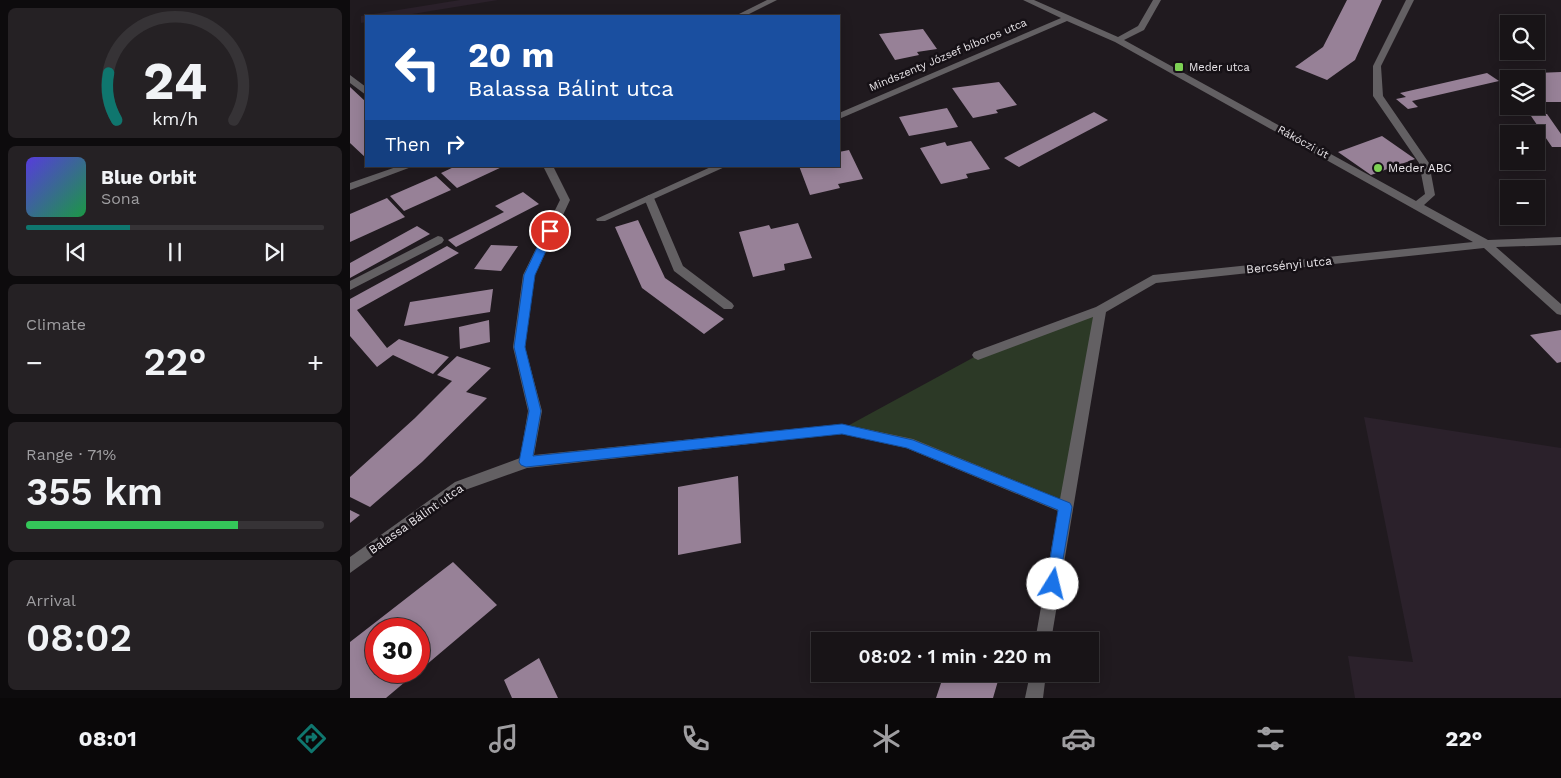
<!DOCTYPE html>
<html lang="en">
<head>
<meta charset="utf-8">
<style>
  body { margin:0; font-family:"Work Sans",sans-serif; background:#252124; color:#f1f3f6; height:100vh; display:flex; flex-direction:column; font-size:19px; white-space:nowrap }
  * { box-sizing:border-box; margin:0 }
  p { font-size:16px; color:#9f9ea1 }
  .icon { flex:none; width:28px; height:28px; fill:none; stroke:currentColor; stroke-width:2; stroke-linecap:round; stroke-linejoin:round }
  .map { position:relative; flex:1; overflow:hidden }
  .drawer { display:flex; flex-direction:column; gap:8px; padding:8px; background:#0d0b0d; width:350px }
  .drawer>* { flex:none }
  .guide { position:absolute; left:15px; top:15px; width:475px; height:152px; border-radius:0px; box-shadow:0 2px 12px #0003,0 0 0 1px #363336; background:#1a4fa0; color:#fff; overflow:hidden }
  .tools { position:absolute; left:1150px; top:15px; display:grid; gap:10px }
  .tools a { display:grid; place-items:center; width:45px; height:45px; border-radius:0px; background:#181417; box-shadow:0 2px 12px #0003,0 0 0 1px #363336; font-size:25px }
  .speed { position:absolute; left:15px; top:618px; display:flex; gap:10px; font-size:25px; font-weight:700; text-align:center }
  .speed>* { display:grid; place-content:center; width:65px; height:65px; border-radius:50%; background:#181417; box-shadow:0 2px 12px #0003,0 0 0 1px #363336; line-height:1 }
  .speed .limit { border:8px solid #d22; background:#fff; color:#111 }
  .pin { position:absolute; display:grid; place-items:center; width:42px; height:42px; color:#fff; margin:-21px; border:2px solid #fff; border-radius:50%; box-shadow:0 1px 5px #0007 }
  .me { position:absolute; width:55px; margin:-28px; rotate:9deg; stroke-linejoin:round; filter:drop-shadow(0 0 4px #0008) }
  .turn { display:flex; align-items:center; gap:18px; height:105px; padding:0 20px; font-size:22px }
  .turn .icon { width:65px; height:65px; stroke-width:2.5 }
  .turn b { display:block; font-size:35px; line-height:42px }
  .then { display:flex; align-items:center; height:48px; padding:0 20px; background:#0003; gap:10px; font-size:19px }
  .big { font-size:38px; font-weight:600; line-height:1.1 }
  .drawer .card { flex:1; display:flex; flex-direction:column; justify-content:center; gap:8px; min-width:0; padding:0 18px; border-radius:8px; background:#252124 }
  .drawer .dial { align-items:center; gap:0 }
  .dial svg { height:130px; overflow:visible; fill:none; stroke:#363336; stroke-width:7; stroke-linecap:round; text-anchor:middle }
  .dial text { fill:#f1f3f6; stroke:none }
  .song { display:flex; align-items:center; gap:15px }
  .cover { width:60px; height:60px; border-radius:8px; background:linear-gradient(135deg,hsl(250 70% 55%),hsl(140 70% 35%)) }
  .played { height:5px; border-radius:2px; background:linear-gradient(90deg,#0f766e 35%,#363336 35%) }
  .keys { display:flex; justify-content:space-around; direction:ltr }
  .heat { display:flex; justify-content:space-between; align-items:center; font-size:28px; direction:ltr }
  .charge { height:8px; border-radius:4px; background:linear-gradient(90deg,#34c759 71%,#363336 0) }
  .trip { position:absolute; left:461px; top:632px; width:288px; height:50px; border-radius:0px; background:#181417; box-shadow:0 2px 12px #0003,0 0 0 1px #363336; font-weight:600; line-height:50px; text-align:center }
  .tabs { display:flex; height:80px; justify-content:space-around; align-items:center; background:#0a0809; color:#9f9ea1 }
  .tabs .icon { width:35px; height:35px }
  .tabs .active { color:#0f766e }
  .tabs b { font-size:22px; color:#f1f3f6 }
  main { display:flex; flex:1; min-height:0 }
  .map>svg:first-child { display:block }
  .built { fill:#2b212b }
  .green { fill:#2c3926 }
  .building { fill:#978197 }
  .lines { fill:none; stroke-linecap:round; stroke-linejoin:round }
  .service { fill:#636063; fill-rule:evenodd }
  .minor { fill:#636063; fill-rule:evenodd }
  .route { fill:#1a73e8; stroke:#114b97 }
  .poi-dot { fill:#7dd154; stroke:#161116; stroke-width:2 }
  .labels { text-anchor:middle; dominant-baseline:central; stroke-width:5; stroke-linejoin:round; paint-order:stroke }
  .far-street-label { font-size:11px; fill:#e8e4e8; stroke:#161116 }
  .far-poi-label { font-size:11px; fill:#e8e4e8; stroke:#161116; text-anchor:start }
  .poi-label { font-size:12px; fill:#e8e4e8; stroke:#161116; text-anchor:start }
  .street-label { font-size:12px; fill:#e8e4e8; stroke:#161116 }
</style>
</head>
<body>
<main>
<section class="drawer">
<div class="card dial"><svg viewBox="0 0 100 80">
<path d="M14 69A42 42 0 1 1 86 69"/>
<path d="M14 69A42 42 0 0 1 9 40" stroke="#0f766e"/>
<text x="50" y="56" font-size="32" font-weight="700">24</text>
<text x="50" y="72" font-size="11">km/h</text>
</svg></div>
<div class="card">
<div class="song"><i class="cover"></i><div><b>Blue Orbit</b><p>Sona</p></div></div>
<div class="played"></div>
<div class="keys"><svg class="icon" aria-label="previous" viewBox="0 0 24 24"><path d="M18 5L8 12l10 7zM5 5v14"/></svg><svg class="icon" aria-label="pause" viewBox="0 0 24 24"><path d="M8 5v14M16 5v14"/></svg><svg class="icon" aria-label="next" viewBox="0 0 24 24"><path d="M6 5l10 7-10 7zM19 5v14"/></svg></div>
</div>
<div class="card"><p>Climate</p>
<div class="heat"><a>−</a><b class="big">22°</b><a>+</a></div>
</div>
<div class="card"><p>Range · 71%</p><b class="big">355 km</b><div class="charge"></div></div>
<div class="card"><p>Arrival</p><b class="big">08:02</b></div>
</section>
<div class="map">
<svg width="1211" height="698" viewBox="0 0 1211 698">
  <rect width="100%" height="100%" fill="#201a1f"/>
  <path class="built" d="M110 0H148L50 16H16V22L11 23V16Z
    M1014 417 1211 448V698H1005L998 656 1063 662Z"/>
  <path class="green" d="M750 310 715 507 558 443 492 429 628 355Z"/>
  <path class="building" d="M997 0H1032L1005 60 977 80 945 67 973 47Z
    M573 29 587 49 567 52 569 55 545 60 529 34Z
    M1183 69 1187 73 1211 72V102H1193L1186 94V79H1172L1164 70Z
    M1137 73 1149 81 1062 101 1068 107 1058 109 1046 99 1056 97 1050 93Z
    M649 82 667 105 646 110 648 113 623 118 602 88Z
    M0 87 16 102V158L0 143Z
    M597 108 608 127 559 136 549 117Z
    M744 112 758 120 669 167 654 158Z
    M1179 113 1197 114 1211 134V147H1202Z
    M1032 136 1065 159 1021 175 988 152Z
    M621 141 640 169 616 174 618 178 591 184 570 148 595 142 597 146Z
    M499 150 513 179 488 184 490 188 460 195 449 166H489V152Z
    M106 166H154L107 188 91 173Z
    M86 176 101 190 54 211 40 196Z
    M173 192 189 204 106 247 98 240 154 212 145 206Z
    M37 198 55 217 0 242V214Z
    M288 220 315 278 374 319 354 334 292 288 265 227Z
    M448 223 462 258 434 264 435 270 403 277 389 232 419 225 421 229Z
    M67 226 80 234 0 278V263Z
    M141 245 168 246 151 271 124 269Z
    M97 246 109 253 7 310 37 348 49 339 99 357 83 374 43 355 27 367 0 336V299Z
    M143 289 140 312 54 326 60 302Z
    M139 320 140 342 110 349 109 327Z
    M1211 330V362L1207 363 1180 335Z
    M107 356 141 368 116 392 137 398 72 462 20 507 0 497V477L65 418 102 381 87 375Z
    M388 476 391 543 328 555V487Z
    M0 510 10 515 0 523Z
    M103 562 147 605 69 671V629H26V671H68L36 698H0V642Z
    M607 633 636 641H604Z
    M189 658 208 698H162L154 680Z
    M594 674H650L643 698H586Z"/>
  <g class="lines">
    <path class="service" d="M299 195 304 198 333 266 382 303 384 306 382 309H374L324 271 294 198Z
      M88 236 92 237 94 240 92 243 0 290V281Z"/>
    <path class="minor" d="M417 0H427L395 16H385Z
      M673 0H684L768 37 788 26 803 0H811L794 30 774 40 1066 201 1075 194 1069 163 1023 96V66L1056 0H1064L1031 66 1033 96 1079 163 1085 195 1074 205 1138 240 1211 237V245L1146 247 1211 304V315L1207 314 1134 248 806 283 756 312 701 641H685L708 511 556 448 492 434 177 468 115 490 0 573V557L105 482 170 458 178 411 163 347 173 275 210 200 193 166H203L220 200 185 275 175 347 192 411 184 455 492 424 563 439 710 499 743 317 628 360 624 358 622 355 624 352 746 307 803 275 1123 242 765 42 717 21 489 119V113L711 18Z
      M0 75 16 87V95L0 83Z
      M49 166H64L0 190V183Z
      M363 166H377L255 221H247L246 219Z
      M680 674H696L693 698H675Z"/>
  </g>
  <path class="route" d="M200 228 205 231 185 275 175 347 191 411 183 456 492 424 563 440 720 503 722 507 708 588 703 590 698 588 696 584 708 510 557 448 492 434 176 467 171 465 169 462 179 411 164 347 174 275 195 231Z"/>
  <g class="poi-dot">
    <rect x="824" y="62" width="10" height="10" rx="2.5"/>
    <circle cx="1028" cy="168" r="5"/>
  </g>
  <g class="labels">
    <g class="far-street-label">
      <text transform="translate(598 55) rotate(-23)">Mindszenty József bíboros utca</text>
      <text transform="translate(953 142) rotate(29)">Rákóczi út</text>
    </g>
    <g class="far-poi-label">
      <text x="839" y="67">Meder utca</text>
    </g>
    <g class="poi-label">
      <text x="1038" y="168">Meder ABC</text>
    </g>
    <g class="street-label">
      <text transform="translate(939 265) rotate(-6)">Bercsényi utca</text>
      <text transform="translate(66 519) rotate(-35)">Balassa Bálint utca</text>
    </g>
  </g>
</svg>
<div class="tools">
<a><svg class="icon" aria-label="search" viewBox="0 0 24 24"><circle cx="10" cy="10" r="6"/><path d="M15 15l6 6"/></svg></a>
<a><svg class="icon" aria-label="layers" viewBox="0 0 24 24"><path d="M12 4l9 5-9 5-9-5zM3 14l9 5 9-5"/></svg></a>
<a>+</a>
<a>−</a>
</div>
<div class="speed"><div class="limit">30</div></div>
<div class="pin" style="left:200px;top:231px;background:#d93025"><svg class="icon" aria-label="arrive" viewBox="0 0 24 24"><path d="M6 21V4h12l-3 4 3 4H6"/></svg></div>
<svg class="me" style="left:703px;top:584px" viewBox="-20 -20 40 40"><circle r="19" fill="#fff"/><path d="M0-13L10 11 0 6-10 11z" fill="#1a73e8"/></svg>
<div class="trip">08:02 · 1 min · 220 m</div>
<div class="guide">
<div class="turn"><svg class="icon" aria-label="left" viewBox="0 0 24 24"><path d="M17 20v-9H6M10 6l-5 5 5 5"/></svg><div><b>20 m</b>Balassa Bálint utca</div></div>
<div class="then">Then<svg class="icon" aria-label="right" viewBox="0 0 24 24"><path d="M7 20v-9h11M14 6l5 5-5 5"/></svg></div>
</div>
</div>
</main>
<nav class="tabs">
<b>08:01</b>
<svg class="icon active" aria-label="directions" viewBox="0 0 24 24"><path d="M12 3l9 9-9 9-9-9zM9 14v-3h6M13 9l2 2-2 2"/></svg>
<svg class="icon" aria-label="music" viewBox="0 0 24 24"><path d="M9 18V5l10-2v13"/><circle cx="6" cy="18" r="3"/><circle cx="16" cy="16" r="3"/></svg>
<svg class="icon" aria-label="phone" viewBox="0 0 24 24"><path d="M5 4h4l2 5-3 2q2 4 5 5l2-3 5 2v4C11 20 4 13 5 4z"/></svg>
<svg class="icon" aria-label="climate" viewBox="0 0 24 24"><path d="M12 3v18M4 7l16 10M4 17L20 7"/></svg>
<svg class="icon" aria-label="car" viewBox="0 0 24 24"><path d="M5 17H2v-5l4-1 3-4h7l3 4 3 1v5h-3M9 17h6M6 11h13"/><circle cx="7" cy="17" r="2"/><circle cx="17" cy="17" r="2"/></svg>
<svg class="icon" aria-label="filters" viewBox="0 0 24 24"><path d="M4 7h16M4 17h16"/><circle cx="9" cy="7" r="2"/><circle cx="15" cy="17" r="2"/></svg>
<b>22°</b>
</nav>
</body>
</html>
